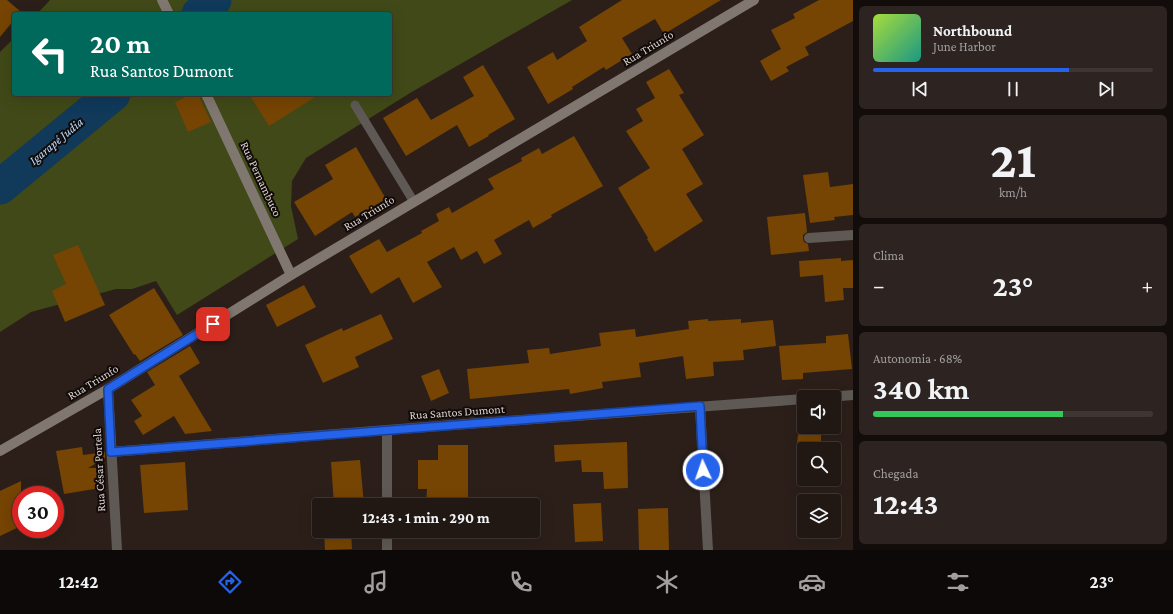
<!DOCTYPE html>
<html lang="pt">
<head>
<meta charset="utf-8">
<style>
  body { margin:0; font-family:"Crimson Pro",serif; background:#2d2421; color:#f1f3f6; height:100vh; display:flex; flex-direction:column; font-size:15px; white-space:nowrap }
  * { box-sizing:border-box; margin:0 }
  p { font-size:13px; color:#a29fa0 }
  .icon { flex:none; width:22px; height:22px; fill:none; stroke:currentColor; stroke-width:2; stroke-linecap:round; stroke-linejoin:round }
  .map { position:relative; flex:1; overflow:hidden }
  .panel { display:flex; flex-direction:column; gap:6px; padding:6px; background:#120d0a; width:320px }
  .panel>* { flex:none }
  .banner { position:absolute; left:12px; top:12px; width:380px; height:84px; border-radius:4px; box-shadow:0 4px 16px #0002,0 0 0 1px #3e3633; background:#00695c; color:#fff; overflow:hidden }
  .controls { position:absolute; left:797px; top:390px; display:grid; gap:8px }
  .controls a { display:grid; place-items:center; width:44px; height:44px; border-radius:4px; background:#211713; box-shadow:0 4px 16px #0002,0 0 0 1px #3e3633; font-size:20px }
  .speed { position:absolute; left:12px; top:486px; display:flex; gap:8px; font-size:20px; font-weight:700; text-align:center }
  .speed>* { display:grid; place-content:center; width:52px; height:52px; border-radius:50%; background:#211713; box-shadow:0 4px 16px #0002,0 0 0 1px #3e3633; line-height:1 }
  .speed .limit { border:6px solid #d22; background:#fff; color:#111 }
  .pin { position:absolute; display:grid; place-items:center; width:34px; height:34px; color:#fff; margin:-17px; border-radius:8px; box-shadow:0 2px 6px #0006 }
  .me { position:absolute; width:44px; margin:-22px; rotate:357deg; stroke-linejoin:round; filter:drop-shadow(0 0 3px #0008) }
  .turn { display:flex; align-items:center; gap:14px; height:84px; padding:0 12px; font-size:18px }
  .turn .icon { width:52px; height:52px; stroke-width:2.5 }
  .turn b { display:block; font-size:28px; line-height:34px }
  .big { font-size:30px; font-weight:700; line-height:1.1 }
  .panel .tile { flex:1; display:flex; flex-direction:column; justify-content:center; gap:6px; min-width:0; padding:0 14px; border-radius:6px; background:#2d2421 }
  .panel .dial { align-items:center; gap:0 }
  .dial b { font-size:52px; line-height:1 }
  .song { display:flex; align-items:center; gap:12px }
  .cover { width:48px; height:48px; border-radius:6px; background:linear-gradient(135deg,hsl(80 70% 55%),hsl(170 70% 35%)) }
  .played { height:4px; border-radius:2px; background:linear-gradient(90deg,#2563eb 70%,#3e3633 70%) }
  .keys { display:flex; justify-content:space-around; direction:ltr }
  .heat { display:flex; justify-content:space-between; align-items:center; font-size:22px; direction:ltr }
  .charge { height:6px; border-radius:3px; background:linear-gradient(90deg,#34c759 68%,#3e3633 0) }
  .trip { position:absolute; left:312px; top:498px; width:228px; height:40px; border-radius:4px; background:#211713; box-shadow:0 4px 16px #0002,0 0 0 1px #3e3633; font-weight:700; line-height:40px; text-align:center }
  .tabs { display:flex; height:64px; justify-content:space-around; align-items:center; background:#0d0908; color:#a29fa0 }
  .tabs .icon { width:28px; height:28px }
  .tabs .on { color:#2563eb }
  .tabs b { font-size:18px; color:#f1f3f6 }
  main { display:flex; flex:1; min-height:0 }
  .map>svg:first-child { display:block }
  .green { fill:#404917 }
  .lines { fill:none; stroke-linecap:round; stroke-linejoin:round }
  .river { stroke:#10395a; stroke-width:35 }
  .building { fill:#764403 }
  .lane { stroke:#5e5954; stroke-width:9 }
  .street { stroke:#5e5954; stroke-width:10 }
  .secondary { stroke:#807870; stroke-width:10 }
  .route-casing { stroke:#184099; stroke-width:10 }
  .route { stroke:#2563eb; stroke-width:7 }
  .labels { text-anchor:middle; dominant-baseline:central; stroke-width:4; stroke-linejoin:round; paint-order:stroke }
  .street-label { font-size:12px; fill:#ddd4d0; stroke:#100a08 }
  .water-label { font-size:13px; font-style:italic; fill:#b7dcfd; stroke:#100a08 }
</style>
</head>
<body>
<main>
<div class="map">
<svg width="853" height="550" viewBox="0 0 853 550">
  <rect width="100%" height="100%" fill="#2c1f19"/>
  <path class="green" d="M50 0H572L410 93 306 158 292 181 291 206 298 239 177 315 156 281 132 289H116L31 312 0 332V52L14 38V94H390V14H37Z"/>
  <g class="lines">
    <path class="river" d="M199 14 214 0
      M0 187 113 94"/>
  </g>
  <path class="building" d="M0 0H7L21 12 19 14H14V20L0 37Z
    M622 0H721L664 34 655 19 622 38 632 54 606 70 604 67 572 87 573 89 548 104 527 67 553 52 557 60 587 41 579 27Z
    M819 0H853V21L805 47 809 55 786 67 789 71 771 81 760 61 781 49 771 30 795 18 793 14Z
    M483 65 515 119 488 135 489 136 469 147 457 125 406 156 383 118 417 98 431 120 474 96 463 77Z
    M669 69 684 93 679 95 704 135 682 149 703 184 686 194 703 221 655 252 647 239 648 238 618 188 650 168 626 131 643 121 636 109 655 98 646 82Z
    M182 94H198L211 122 188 132 175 102 184 98Z
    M249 94H320L269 126Z
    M574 136 603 186 551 215 552 217 533 228 529 220 494 240 502 254 484 264 477 251 461 260 454 247 427 262 442 287 413 303 399 277 371 294 349 256 379 239 387 252 422 233 421 231 439 221 436 214 449 207 452 213 494 189 488 179 522 161 521 158 539 148 542 154Z
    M356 147 386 199 355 217 352 212 315 236 294 202 333 179 325 165Z
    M828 172 830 187 853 184V215L834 217 835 220 810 223 803 175Z
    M805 213 807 232 803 235V239L804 242 808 244 809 251 771 255 767 217Z
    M78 245 105 305 65 322 52 291 66 284 53 255Z
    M841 258V261L853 260V288H843L844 300 825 302 823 275 800 277 799 261Z
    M304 285 316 307 277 327 266 305Z
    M154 288 183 335 140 361 135 354 134 355 109 315Z
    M381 314 393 339 355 357 359 367 323 383 305 345 342 328 343 331Z
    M708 319V321L741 319V323L773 320 776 346 743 350 744 360 713 362 714 376 686 379 683 356 639 363 641 377 602 382 603 388 570 394 569 389 470 399 467 369 529 363 527 350 549 348 550 354 601 346 599 333 635 329 636 337 689 329 688 321Z
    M848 334 852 369 803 373V379L782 380 779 346 826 343V336Z
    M190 346 200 363 179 376 212 431 185 434 174 416 143 435 134 421 142 416 131 400 155 385 147 372Z
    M439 369 449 393 431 401 421 376Z
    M811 428 818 432 821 435V444L819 449H799L797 443 798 435 804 430Z
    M627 442 628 488 604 489 603 472H582L581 460 555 462 554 445Z
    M438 445H468V505H426L427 489H418V460H438Z
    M82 447 83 455 105 452V458L88 468H96L100 488 64 494 56 451Z
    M360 460 364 505H334L331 462Z
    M185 462 188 510 144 513 140 465Z
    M21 481V526L0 536V491Z
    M601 503 603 541 575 542 573 504Z
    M668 508 669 550H639L638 509Z
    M324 531H351L352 549 325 550Z
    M425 531H463V536L425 535Z"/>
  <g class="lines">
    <path class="lane" d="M355 105 414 202"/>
    <path class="street" d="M809 238 853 235
      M108 389 117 550
      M829 397 853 395
      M700 407 708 550
      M111 452 387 430 804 399
      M387 505V430
      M387 550V531"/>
    <path class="secondary" d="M162 0 169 14
      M206 94 291 275
      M0 451 108 389 291 275 754 0"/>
  </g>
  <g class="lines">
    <g class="route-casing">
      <path id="route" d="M213 324 108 389 111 452 700 406 703 470"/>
    </g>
    <use href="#route" class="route"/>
  </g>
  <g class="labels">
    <g class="street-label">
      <text transform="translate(648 48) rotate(-31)">Rua Triunfo</text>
      <text transform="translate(261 179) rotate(65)">Rua Pernambuco</text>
      <text transform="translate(369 213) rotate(-31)">Rua Triunfo</text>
      <text transform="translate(93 382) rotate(-31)">Rua Triunfo</text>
      <text transform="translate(457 412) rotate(-4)">Rua Santos Dumont</text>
      <text transform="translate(99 470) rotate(-93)">Rua César Portela</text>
    </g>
    <g class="water-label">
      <text transform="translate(56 141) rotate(-40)">Igarapé Judia</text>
    </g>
  </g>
</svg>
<div class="controls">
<a><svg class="icon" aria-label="sound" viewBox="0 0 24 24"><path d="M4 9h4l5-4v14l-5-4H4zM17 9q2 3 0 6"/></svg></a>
<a><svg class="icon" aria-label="search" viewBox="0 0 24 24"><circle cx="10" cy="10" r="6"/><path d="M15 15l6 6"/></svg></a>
<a><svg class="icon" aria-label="layers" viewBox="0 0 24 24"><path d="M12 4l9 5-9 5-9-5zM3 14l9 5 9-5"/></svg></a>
</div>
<div class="speed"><div class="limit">30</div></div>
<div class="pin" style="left:213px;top:324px;background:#d93025"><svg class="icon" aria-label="arrive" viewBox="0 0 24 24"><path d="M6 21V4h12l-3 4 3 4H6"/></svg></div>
<svg class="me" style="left:703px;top:470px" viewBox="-20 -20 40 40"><circle r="17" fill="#2563eb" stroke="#fff" stroke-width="3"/><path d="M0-11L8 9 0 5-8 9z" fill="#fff"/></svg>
<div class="trip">12:43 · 1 min · 290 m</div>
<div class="banner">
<div class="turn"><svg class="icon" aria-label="left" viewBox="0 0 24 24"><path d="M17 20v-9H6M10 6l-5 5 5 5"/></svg><div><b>20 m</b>Rua Santos Dumont</div></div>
</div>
</div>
<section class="panel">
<div class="tile">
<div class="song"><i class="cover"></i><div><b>Northbound</b><p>June Harbor</p></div></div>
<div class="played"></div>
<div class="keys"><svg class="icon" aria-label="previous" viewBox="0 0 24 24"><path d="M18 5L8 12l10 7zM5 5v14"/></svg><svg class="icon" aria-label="pause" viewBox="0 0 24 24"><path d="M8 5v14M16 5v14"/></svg><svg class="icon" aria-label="next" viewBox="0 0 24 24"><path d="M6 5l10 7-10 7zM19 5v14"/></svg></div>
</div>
<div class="tile dial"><b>21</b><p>km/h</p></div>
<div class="tile"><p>Clima</p>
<div class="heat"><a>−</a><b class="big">23°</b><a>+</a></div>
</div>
<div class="tile"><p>Autonomia · 68%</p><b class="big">340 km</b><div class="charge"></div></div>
<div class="tile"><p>Chegada</p><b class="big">12:43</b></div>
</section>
</main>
<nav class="tabs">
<b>12:42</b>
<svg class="icon on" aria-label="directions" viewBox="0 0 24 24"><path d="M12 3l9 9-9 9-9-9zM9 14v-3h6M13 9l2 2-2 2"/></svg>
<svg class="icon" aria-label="music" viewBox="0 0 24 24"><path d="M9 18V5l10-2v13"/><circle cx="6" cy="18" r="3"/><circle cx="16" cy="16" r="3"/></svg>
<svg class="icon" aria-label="phone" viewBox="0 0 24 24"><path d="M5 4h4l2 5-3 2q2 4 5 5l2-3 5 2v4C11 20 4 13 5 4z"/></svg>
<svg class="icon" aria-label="climate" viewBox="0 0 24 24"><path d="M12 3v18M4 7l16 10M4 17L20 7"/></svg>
<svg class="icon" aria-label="car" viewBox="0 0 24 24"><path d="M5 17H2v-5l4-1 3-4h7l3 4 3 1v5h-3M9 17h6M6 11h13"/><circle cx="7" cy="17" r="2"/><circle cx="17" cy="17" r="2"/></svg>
<svg class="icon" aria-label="filters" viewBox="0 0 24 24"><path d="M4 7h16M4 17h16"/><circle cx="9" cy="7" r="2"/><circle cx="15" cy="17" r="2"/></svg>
<b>23°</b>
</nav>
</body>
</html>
